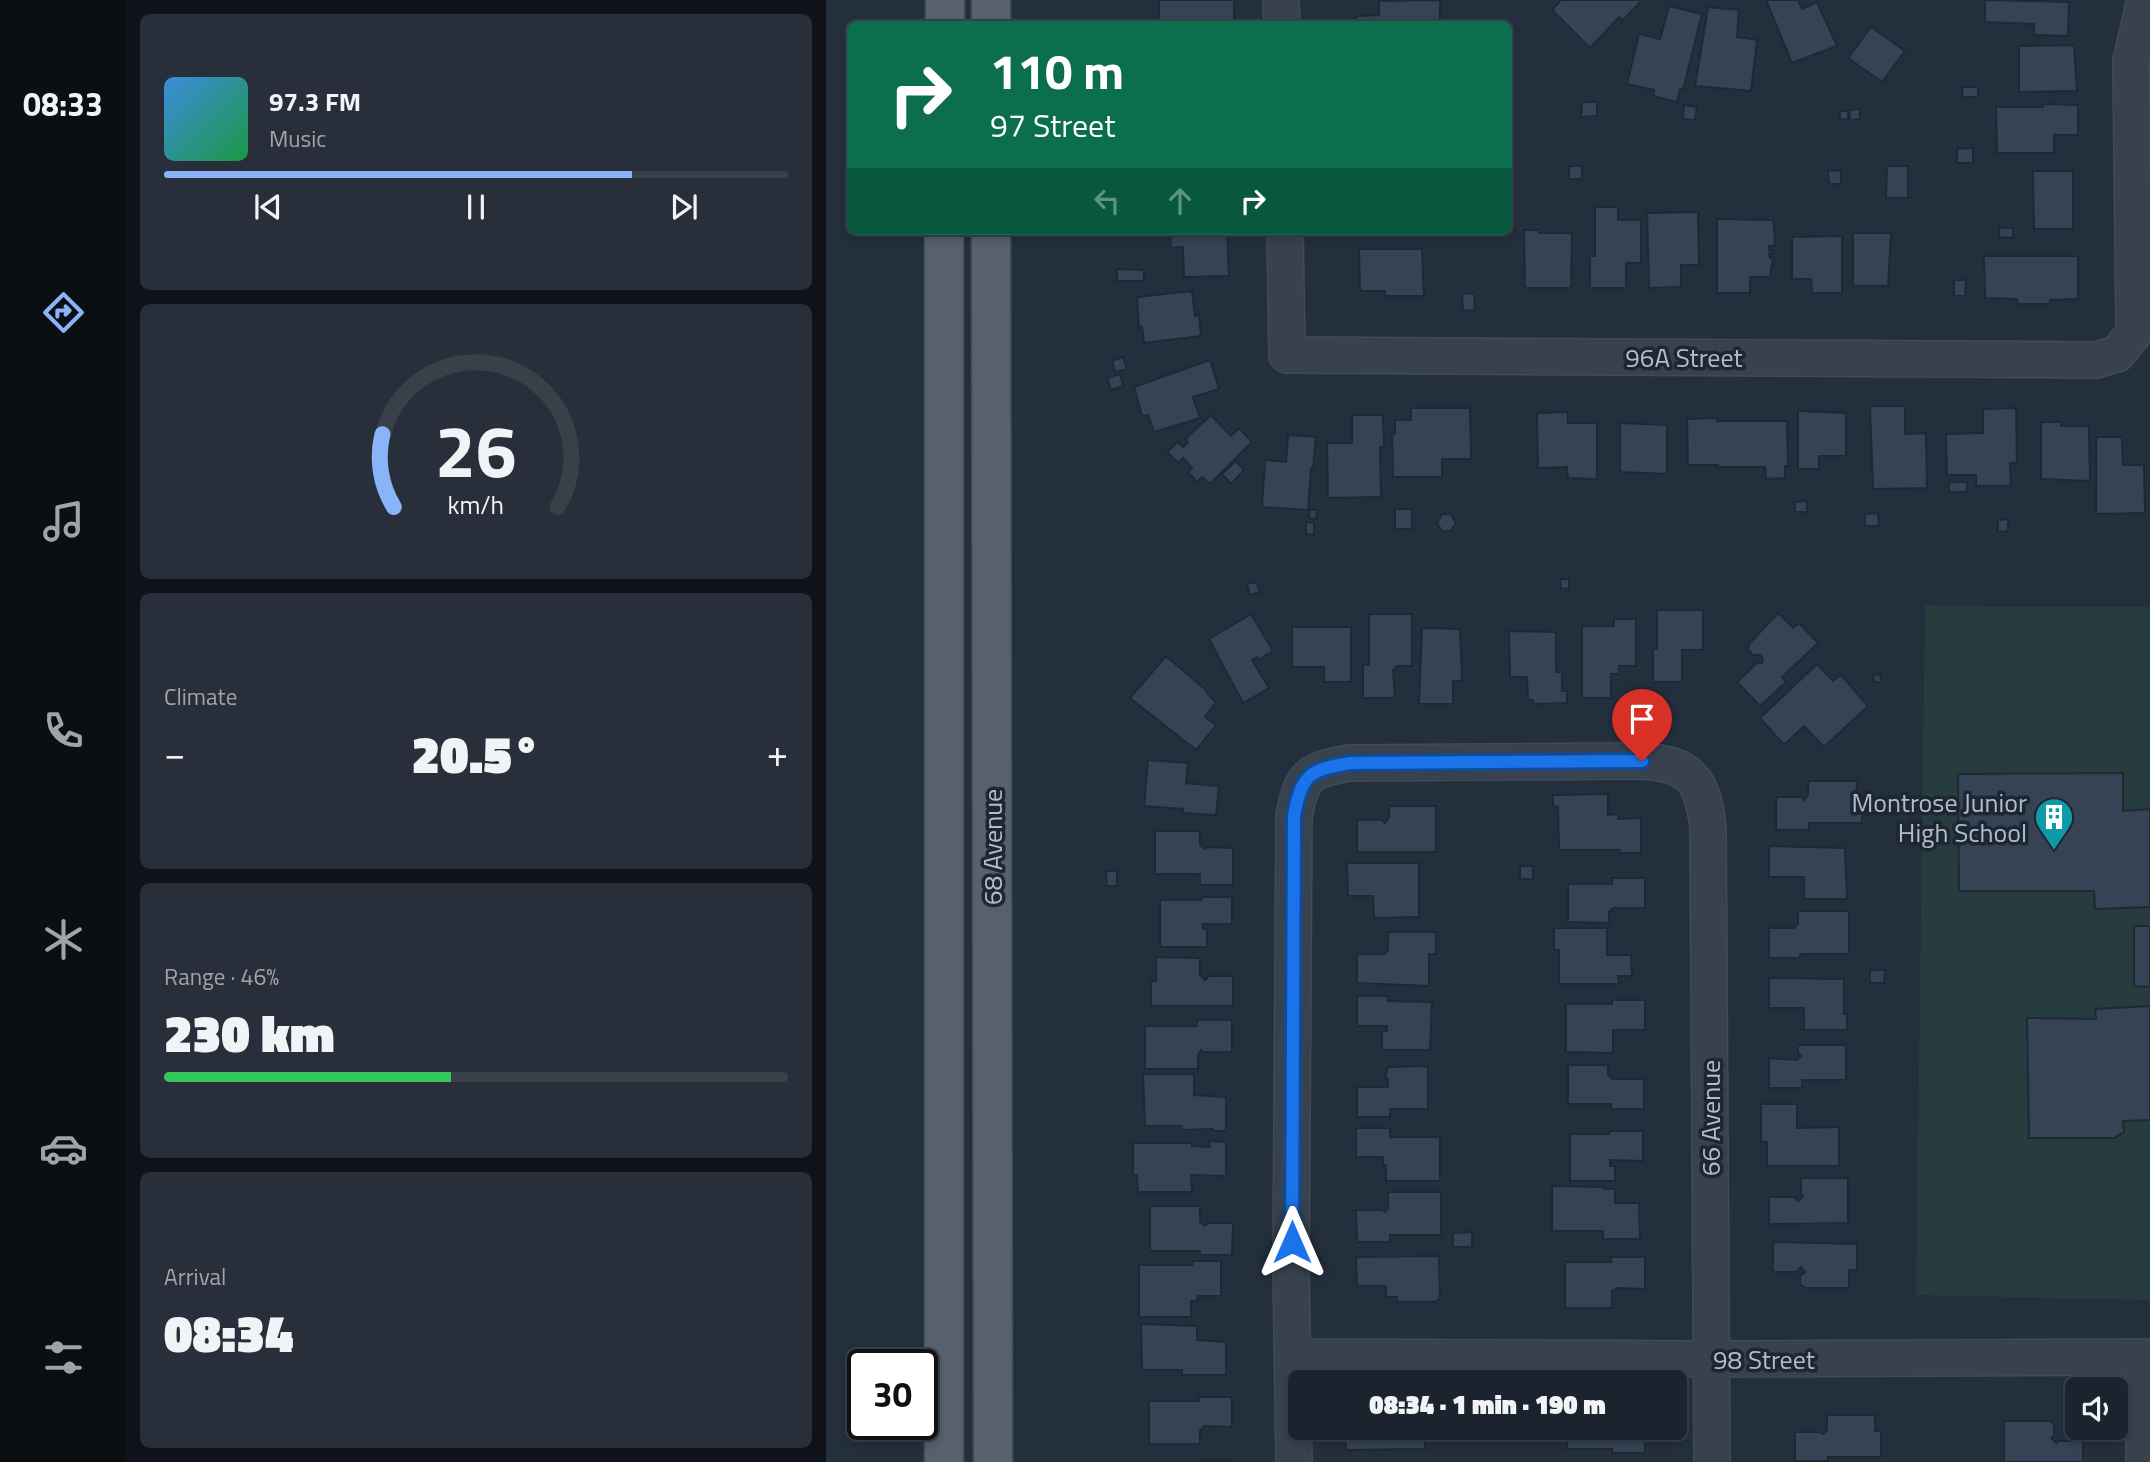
<!DOCTYPE html>
<html lang="en">
<head>
<meta charset="utf-8">
<style>
  body { margin:0; font-family:"Titillium Web",sans-serif; background:#282f3a; color:#f1f3f6; height:100vh; display:flex; flex-direction:column; font-size:26px; white-space:nowrap }
  * { box-sizing:border-box; margin:0 }
  p { font-size:23px; color:#a0a4aa }
  .icon { flex:none; width:38px; height:38px; fill:none; stroke:currentColor; stroke-width:2; stroke-linecap:round; stroke-linejoin:round }
  .map { position:relative; flex:1; overflow:hidden }
  .panel { display:flex; flex-direction:column; gap:14px; padding:14px; background:#0f1319; width:700px }
  .panel>* { flex:none }
  .banner { position:absolute; left:21px; top:21px; width:665px; height:214px; border-radius:10px; box-shadow:0 4px 10px #0003,0 0 0 2px #39404a; background:#0b6e4f; color:#fff; overflow:hidden }
  .fabs { position:absolute; left:1239px; top:1377px; display:grid; gap:14px }
  .fabs a { display:grid; place-items:center; width:63px; height:63px; border-radius:10px; background:#1b232e; box-shadow:0 4px 10px #0003,0 0 0 2px #39404a; font-size:35px }
  .speed { position:absolute; left:21px; top:1349px; display:flex; gap:14px; font-size:35px; font-weight:700; text-align:center }
  .speed>* { display:grid; place-content:center; width:91px; height:91px; border-radius:50%; background:#1b232e; box-shadow:0 4px 10px #0003,0 0 0 2px #39404a; line-height:1 }
  .speed .limit { border:4px solid #111; border-radius:10px; background:#fff; color:#111 }
  .pin { position:absolute; display:grid; place-items:center; width:60px; height:60px; color:#fff; margin:-72px -30px; border-radius:50% 50% 50% 0; rotate:-45deg; box-shadow:0 0 7px #0007 }
  .pin .icon { rotate:45deg }
  .me { position:absolute; width:77px; margin:-38px; rotate:0deg; stroke-linejoin:round; filter:drop-shadow(0 0 5px #0008) }
  .turn { display:flex; align-items:center; gap:24px; height:147px; padding:0 28px; font-size:32px }
  .turn .icon { width:91px; height:91px; stroke-width:2.5 }
  .turn b { display:block; font-size:49px; line-height:60px }
  .lanes { display:flex; align-items:center; height:66px; padding:0 28px; background:#0003; justify-content:center; gap:35px; direction:ltr }
  .lanes .off { opacity:.35 }
  .big { font-size:52px; font-weight:800; line-height:1.1 }
  .panel .tile { flex:1; display:flex; flex-direction:column; justify-content:center; gap:10px; min-width:0; padding:0 24px; border-radius:10px; background:#282f3a }
  .panel .dial { align-items:center; gap:0 }
  .dial svg { height:182px; overflow:visible; fill:none; stroke:#39404a; stroke-width:7; stroke-linecap:round; text-anchor:middle }
  .dial text { fill:#f1f3f6; stroke:none }
  .song { display:flex; align-items:center; gap:21px }
  .cover { width:84px; height:84px; border-radius:10px; background:linear-gradient(135deg,hsl(210 70% 55%),hsl(140 70% 35%)) }
  .played { height:7px; border-radius:4px; background:linear-gradient(90deg,#8ab4f8 75%,#39404a 75%) }
  .keys { display:flex; justify-content:space-around; direction:ltr }
  .heat { display:flex; justify-content:space-between; align-items:center; font-size:38px; direction:ltr }
  .charge { height:10px; border-radius:5px; background:linear-gradient(90deg,#34c759 46%,#39404a 0) }
  .trip { position:absolute; left:462px; top:1370px; width:399px; height:70px; border-radius:10px; background:#1b232e; box-shadow:0 4px 10px #0003,0 0 0 2px #39404a; font-weight:800; line-height:70px; text-align:center }
  main { display:flex; flex:1; min-height:0 }
  .menu { display:flex; flex-direction:column; width:126px; justify-content:space-around; align-items:center; background:#0b0e12; color:#a0a4aa }
  .menu .icon { width:49px; height:49px }
  .menu .current { color:#8ab4f8 }
  .menu b { font-size:32px; color:#f1f3f6 }
  .map>svg:first-child { display:block }
  .green { fill:#263c3f }
  .building { fill:#364354; stroke:#1f2835; stroke-width:2 }
  .lines { fill:none; stroke-linecap:round; stroke-linejoin:round }
  .minor-casing { stroke:#414a57; stroke-width:38 }
  .major-casing { stroke:#414a57; stroke-width:41 }
  .minor { stroke:#38414e; stroke-width:35 }
  .major { stroke:#56606e; stroke-width:38 }
  .route-casing { stroke:#114b97; stroke-width:18 }
  .route { stroke:#1a73e8; stroke-width:12 }
  .labels { text-anchor:middle; dominant-baseline:central; stroke-width:7; stroke-linejoin:round; paint-order:stroke }
  .street-label { font-size:26px; fill:#b4bcc9; stroke:#1d2633 }
  .poi-label { font-size:26px; fill:#b4bcc9; stroke:#1d2633; text-anchor:end }
</style>
</head>
<body>
<main>
<nav class="menu">
<b>08:33</b>
<svg class="icon current" aria-label="directions" viewBox="0 0 24 24"><path d="M12 3l9 9-9 9-9-9zM9 14v-3h6M13 9l2 2-2 2"/></svg>
<svg class="icon" aria-label="music" viewBox="0 0 24 24"><path d="M9 18V5l10-2v13"/><circle cx="6" cy="18" r="3"/><circle cx="16" cy="16" r="3"/></svg>
<svg class="icon" aria-label="phone" viewBox="0 0 24 24"><path d="M5 4h4l2 5-3 2q2 4 5 5l2-3 5 2v4C11 20 4 13 5 4z"/></svg>
<svg class="icon" aria-label="climate" viewBox="0 0 24 24"><path d="M12 3v18M4 7l16 10M4 17L20 7"/></svg>
<svg class="icon" aria-label="car" viewBox="0 0 24 24"><path d="M5 17H2v-5l4-1 3-4h7l3 4 3 1v5h-3M9 17h6M6 11h13"/><circle cx="7" cy="17" r="2"/><circle cx="17" cy="17" r="2"/></svg>
<svg class="icon" aria-label="filters" viewBox="0 0 24 24"><path d="M4 7h16M4 17h16"/><circle cx="9" cy="7" r="2"/><circle cx="15" cy="17" r="2"/></svg>
</nav>
<section class="panel">
<div class="tile">
<div class="song"><i class="cover"></i><div><b>97.3 FM</b><p>Music</p></div></div>
<div class="played"></div>
<div class="keys"><svg class="icon" aria-label="previous" viewBox="0 0 24 24"><path d="M18 5L8 12l10 7zM5 5v14"/></svg><svg class="icon" aria-label="pause" viewBox="0 0 24 24"><path d="M8 5v14M16 5v14"/></svg><svg class="icon" aria-label="next" viewBox="0 0 24 24"><path d="M6 5l10 7-10 7zM19 5v14"/></svg></div>
</div>
<div class="tile dial"><svg viewBox="0 0 100 80">
<path d="M14 69A42 42 0 1 1 86 69"/>
<path d="M14 69A42 42 0 0 1 9 37" stroke="#8ab4f8"/>
<text x="50" y="56" font-size="32" font-weight="700">26</text>
<text x="50" y="72" font-size="11">km/h</text>
</svg></div>
<div class="tile"><p>Climate</p>
<div class="heat"><a>−</a><b class="big">20.5°</b><a>+</a></div>
</div>
<div class="tile"><p>Range · 46%</p><b class="big">230 km</b><div class="charge"></div></div>
<div class="tile"><p>Arrival</p><b class="big">08:34</b></div>
</section>
<div class="map">
<svg width="1324" height="1462" viewBox="0 0 1324 1462">
  <rect width="100%" height="100%" fill="#242f3e"/>
  <path class="green" d="M1099 606 1324 607V1300L1090 1295Z"/>
  <path class="building" d="M333 0H408V24H333Z
    M614 0V23L610 24H528L531 16 553 15V1Z
    M735 0H816L797 20 793 17 764 48 726 10Z
    M940 0H972L976 9 991 2 1011 46 966 63Z
    M1159 0 1243 2 1242 36 1208 35V24L1159 22Z
    M843 6 876 14 857 90 854 89 851 102 827 96 828 90 801 84 813 34 834 39Z
    M882 7 913 10 911 37 931 40 925 91 869 86Z
    M1045 27 1079 51 1056 82 1022 58Z
    M1248 45 1251 91 1193 92V46Z
    M1136 87H1152V97H1137Z
    M756 102H771V116L755 117Z
    M1217 104 1252 105V135H1228V153H1171L1170 107H1217Z
    M858 105 871 107 869 120 857 119Z
    M1034 109V119L1024 120 1023 110Z
    M1014 111H1022V119L1014 120Z
    M1147 148V163H1131V149Z
    M743 166H756V179H743Z
    M1061 166H1082V198H1060Z
    M1002 170 1015 171V184H1003Z
    M1207 171H1247V229H1208Z
    M769 207H792V220H815V263H800V288H764V256H769Z
    M872 212 873 265H855V287L823 288 821 213Z
    M891 219 946 220 948 223 949 246H943V250H946V253H943L944 258H947L944 277H924V293H891Z
    M1173 228H1187V238L1173 237Z
    M698 230H713V233H746L745 288H699Z
    M344 231H401L403 276 358 277 357 247 345 248Z
    M1027 233H1065L1062 286H1027Z
    M1016 236V293H986L985 279H966V237Z
    M533 249H596L598 296H559V291H534Z
    M1158 256H1252V299L1224 300V304H1192L1191 299 1159 298Z
    M291 269 318 270V281H291Z
    M1128 280H1140L1139 296H1128Z
    M366 291 369 316 373 315 375 336 318 343 316 327 313 328 311 297Z
    M648 293 649 310 637 311 636 294Z
    M297 357 301 369 289 372 286 361Z
    M384 360 393 389 367 397 374 418 328 432 322 415 316 416 308 387Z
    M294 374 297 386 285 390 281 378Z
    M1044 406H1079V434L1100 433 1101 488 1047 489Z
    M585 408H644L645 459H616V477H567L566 434H569V420H585Z
    M1190 408 1191 463H1184L1185 486H1150V475H1121L1120 434 1157 433V409Z
    M972 411 1020 413V456H993V469H972Z
    M742 412V423H771V479L742 478 741 467 712 468 711 413Z
    M385 415 405 436 413 428 426 442 384 484 376 477 371 482 362 472 366 468 357 458 352 463 341 452 352 442 357 447 362 442 359 439Z
    M526 415H557L558 447H554L555 497 502 498 501 443H526Z
    M891 418V421H961L962 466H959V478L940 479 939 467H892V465H862L861 419Z
    M1215 422H1235V426H1263L1264 481 1215 479Z
    M794 423 841 425V474L794 472Z
    M462 435 490 437 487 468H485L482 510 436 507 439 460 460 462Z
    M1270 437H1296L1297 465H1318L1319 513 1270 514Z
    M410 461 418 470 405 484 396 474Z
    M1123 482H1141V492H1123Z
    M981 501V512H969V502Z
    M569 509H586V529H569Z
    M484 510H491L490 519 483 518Z
    M1052 513 1053 526H1039V514Z
    M616 514H625L630 523 625 531H616L611 523Z
    M1182 519V531L1172 532V520Z
    M480 522 488 523V535L480 534Z
    M734 579H743V588L735 589Z
    M430 582 434 592 424 595 421 584Z
    M831 610H877V650H856V682H827V649H831Z
    M952 613 967 628 973 623 992 643 956 677 960 682 934 706 911 682 931 663H936L937 658 934 655H927L922 650 923 644Z
    M425 614 447 651 432 660 431 657 426 660 443 688 417 703 383 639Z
    M543 614H586V666H571L567 670 569 698H537V665H543Z
    M788 619H810V666H793V674H785V698H756V626H788Z
    M466 627H525V682H498V667H466Z
    M596 628 634 629 636 681H627V704H593Z
    M683 631 730 632V672H736V691H741V703L707 704V700H702L701 677H684Z
    M340 656 380 690 382 695 390 702 379 717 390 725 370 750 304 698Z
    M991 664 1007 681 1015 675 1042 706 998 747 978 726 958 745 934 718Z
    M1054 674 1055 682H1048L1047 675Z
    M322 760 362 763 360 783 393 786 390 815 357 813V809L318 806Z
    M1297 773V811L1324 809V907L1269 909 1268 891H1133L1132 774Z
    M982 781H1031L1030 797H1036V823H983V830H950V797H976L978 800 982 795Z
    M782 794V815L792 814V819L815 818V853H794V850H733L732 807 727 806V795Z
    M563 806H610V852H531V820H556L559 823 563 818Z
    M329 831H374V845L379 849 381 847 407 848V885H374V874H329Z
    M943 846 1019 848 1021 899H978V877H943Z
    M521 863H593V917L548 918 547 896H522Z
    M694 866H707V879H694Z
    M280 871H291V886H281Z
    M786 878H819V908H787L783 912V923L742 922V884H786Z
    M376 897H406V924H377V929H381V947H334V900H376Z
    M972 911H1023V954H974V958H943V928H968L972 924Z
    M1308 926H1324V987L1308 986Z
    M728 928H781V955H805L806 976H792L793 984H733V950H728Z
    M562 932H610V954H603V986L531 983V954H559L562 950Z
    M330 957 374 958V975L379 980 383 976H407V1006H325V981H330Z
    M1044 970H1059L1058 983H1044Z
    M943 978 1018 979V1014H1021V1030H978V1008H943Z
    M531 996H562V1001L606 1002 604 1050H556V1031H561V1026H531Z
    M786 1000H819V1030H787V1053L740 1052V1004H786Z
    M1324 1006V1120L1297 1121 1298 1132 1288 1138H1203L1201 1018 1270 1019 1269 1009Z
    M371 1020H406V1052H377L375 1050 372 1054V1069H319V1026H371Z
    M972 1045H1020V1080H976V1088H943V1058L971 1060 975 1056 972 1053Z
    M742 1065H782V1075L787 1079H818V1109H785V1104H742Z
    M602 1066V1109H564V1117H531V1087H562V1079H559L562 1067Z
    M317 1074H368V1095L400 1097V1131H387V1129L356 1130 355 1126H319Z
    M935 1104H971V1128L1013 1127V1166H941V1142H935Z
    M530 1128H564V1137H614V1181H560V1165H557V1157H530Z
    M783 1131H817V1161L784 1160V1166H789V1181H744V1134H783Z
    M383 1141 400 1142V1176L365 1175 366 1192H312L311 1175H307V1143H366V1146L384 1147Z
    M975 1178H1022V1223L943 1224V1197H968L972 1201 977 1196 975 1194Z
    M726 1186 778 1187V1189H789V1203H813L814 1239H777V1231H726Z
    M562 1192H615V1235H564V1242H531L530 1210H556L559 1212 562 1208Z
    M324 1206H374V1222L379 1226 382 1223H407L406 1255H374V1251H324Z
    M646 1232V1247H627V1233Z
    M947 1242 1031 1244V1270H1023V1288H979L974 1284V1276L979 1272 975 1267 970 1272H947Z
    M613 1256 614 1298 609 1302H571V1297H560V1286H531L530 1257Z
    M785 1257H819V1289L791 1288 786 1291V1308H739V1262H785Z
    M366 1261H395V1296H372L371 1301H365V1317H313V1265H366Z
    M315 1324 371 1326V1340L400 1342V1375H356V1370H316Z
    M373 1397H406V1427L378 1426 374 1431V1444H323V1401H373Z
    M1001 1415H1049V1431H1055V1457H1002V1461H969V1432H994L997 1434 1001 1430Z
    M1178 1421H1225L1228 1424V1436L1225 1438 1230 1443 1232 1441H1257V1462H1178Z
    M519 1428H599V1449L520 1450Z
    M741 1428H819V1453H786V1449H741Z
    M373 1460H406V1462H373Z"/>
  <g class="lines">
    <g class="minor-casing">
      <path id="minor" d="M455 0 456 24
        M459 231 461 355 1270 360 1291 354 1308 333 1305 61 1319 0
        M467 1357 886 1359 1324 1357
        M1318 1357V1462
        M468 1462 465 1268 468 816C476 774 483 770 524 763L815 761C865 764 876 779 882 827L886 1462"/>
    </g>
    <g class="major-casing">
      <path id="major" d="M165 0V24
        M119 24V0
        M165 231 167 1462
        M118 1462V231"/>
    </g>
    <use href="#minor" class="minor"/>
    <use href="#major" class="major"/>
  </g>
  <g class="lines">
    <g class="route-casing">
      <path id="route" d="M466 1242 468 816C476 774 483 770 524 763L816 761"/>
    </g>
    <use href="#route" class="route"/>
  </g>
  <defs>
    <g id="building-pin" transform="scale(2.0125)"><path d="M0 17L-7.5 6A9.5 9.5 0 1 1 7.5 6Z" fill="#0f9aa8" stroke="#1d2633"/><path d="M-4-6H4V6H1V3H-1V6H-4ZM-2.5-4.3h1.7v1.8h-1.7ZM.8-4.3h1.7v1.8H.8ZM-2.5-1h1.7V.8h-1.7ZM.8-1h1.7V.8H.8Z" fill="#fff"/></g>
  </defs>
  <g fill-rule="evenodd">
    <use href="#building-pin" x="1228" y="817"/>
  </g>
  <g class="labels">
    <g class="street-label">
      <text x="858" y="357">96A Street</text>
      <text transform="translate(166 847) rotate(-90)">68 Avenue</text>
      <text transform="translate(884 1118) rotate(-90)">66 Avenue</text>
      <text x="938" y="1359">98 Street</text>
    </g>
    <g class="poi-label">
      <text x="1201" y="802">Montrose Junior<tspan x="1201" dy="30">High School</tspan></text>
    </g>
  </g>
</svg>
<div class="fabs">
<a><svg class="icon" aria-label="sound" viewBox="0 0 24 24"><path d="M4 9h4l5-4v14l-5-4H4zM17 9q2 3 0 6"/></svg></a>
</div>
<div class="speed"><div class="limit">30</div></div>
<div class="pin" style="left:816px;top:761px;background:#d93025"><svg class="icon" aria-label="arrive" viewBox="0 0 24 24"><path d="M6 21V4h12l-3 4 3 4H6"/></svg></div>
<svg class="me" style="left:466px;top:1242px" viewBox="-20 -20 40 40"><path d="M0-17L14 15 0 8-14 15z" fill="#1a73e8" stroke="#fff" stroke-width="4"/></svg>
<div class="trip">08:34 · 1 min · 190 m</div>
<div class="banner">
<div class="turn"><svg class="icon" aria-label="right" viewBox="0 0 24 24"><path d="M7 20v-9h11M14 6l5 5-5 5"/></svg><div><b>110 m</b>97 Street</div></div>
<div class="lanes"><svg class="icon off" aria-label="left" viewBox="0 0 24 24"><path d="M17 20v-9H6M10 6l-5 5 5 5"/></svg><svg class="icon off" aria-label="ahead" viewBox="0 0 24 24"><path d="M12 20V5M6 11l6-6 6 6"/></svg><svg class="icon" aria-label="right" viewBox="0 0 24 24"><path d="M7 20v-9h11M14 6l5 5-5 5"/></svg></div>
</div>
</div>
</main>
</body>
</html>
